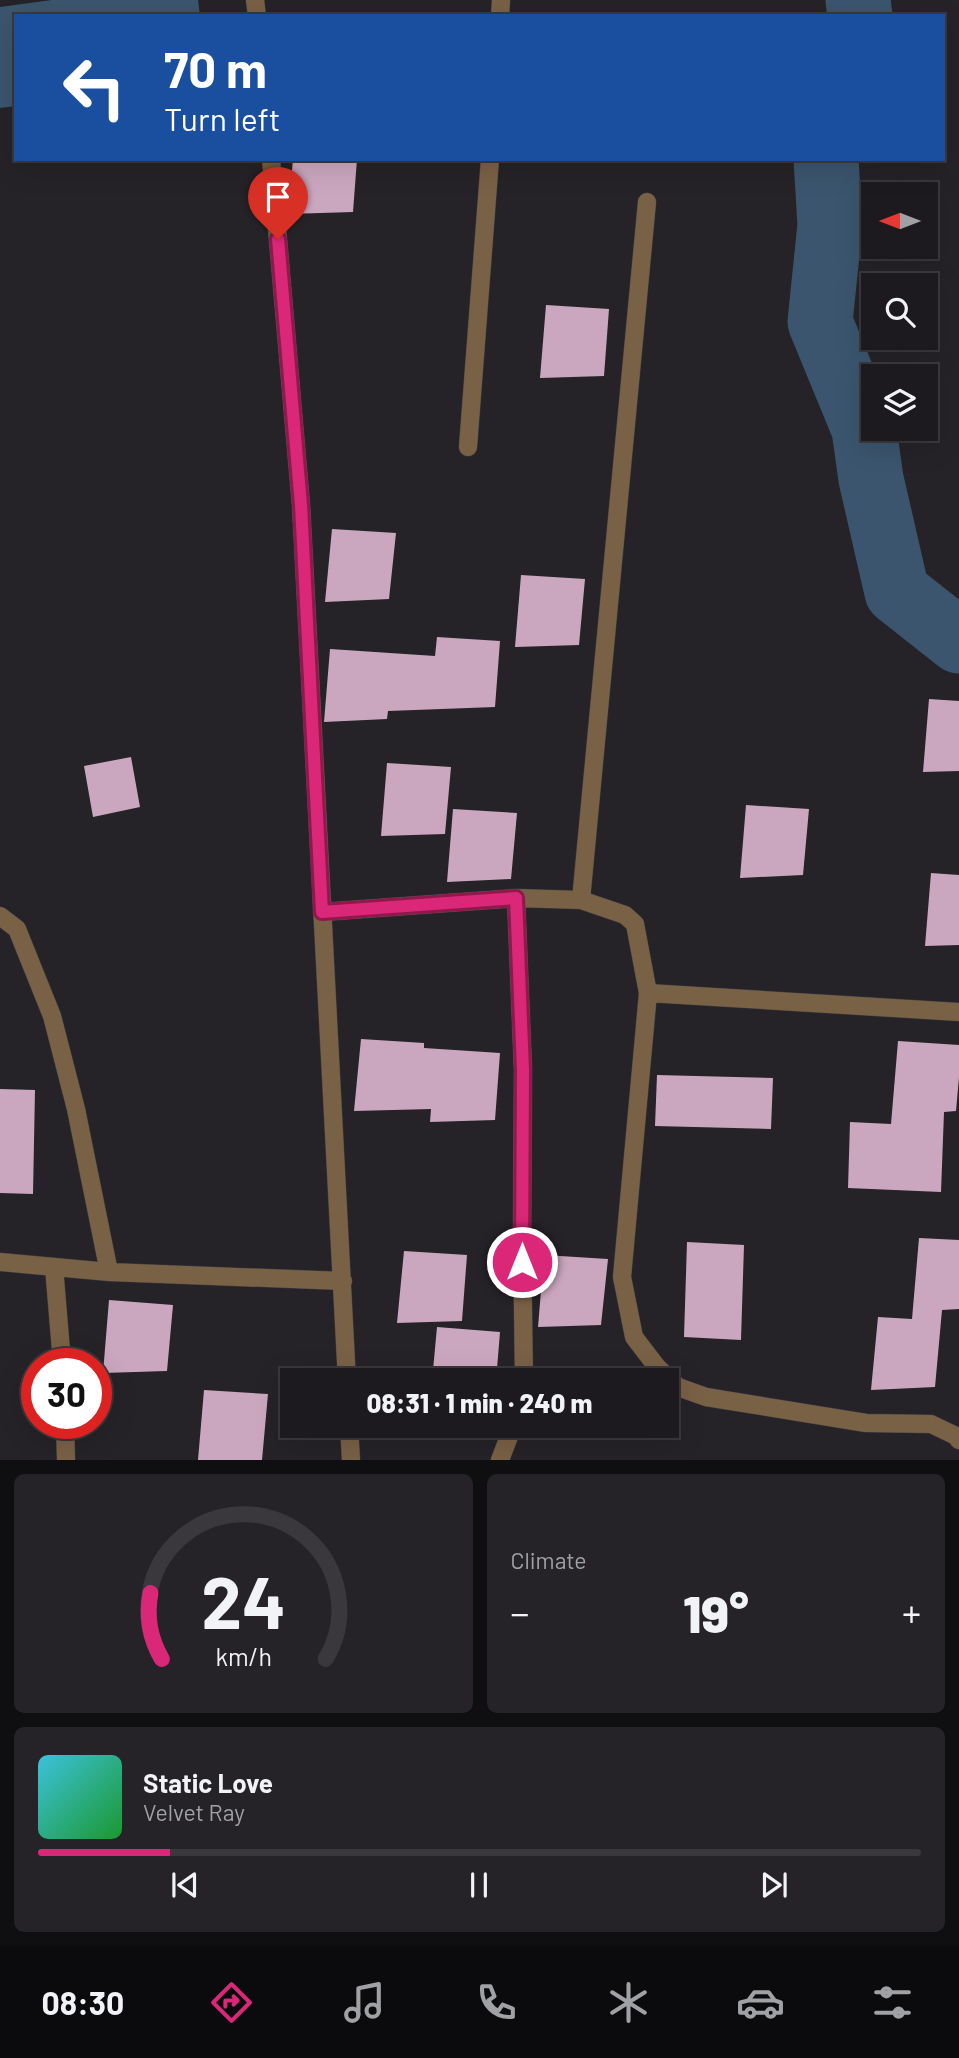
<!DOCTYPE html>
<html lang="en">
<head>
<meta charset="utf-8">
<style>
  body { margin:0; font-family:Barlow,sans-serif; background:#252327; color:#f1f3f6; height:100vh; display:flex; flex-direction:column; font-size:26px; white-space:nowrap }
  * { box-sizing:border-box; margin:0 }
  p { font-size:23px; color:#a0a1a4 }
  .icon { flex:none; width:38px; height:38px; fill:none; stroke:currentColor; stroke-width:2; stroke-linecap:round; stroke-linejoin:round }
  .map { position:relative; height:1460px; overflow:hidden }
  .details { display:flex; flex-direction:column; gap:14px; padding:14px; background:#0f0e10; flex:1 }
  .details>* { flex:none }
  .banner { position:absolute; left:14px; top:14px; width:931px; height:147px; border-radius:0px; box-shadow:0 7px 28px #0002,0 0 0 2px #3a383c; background:#1a4fa0; color:#fff; overflow:hidden }
  .needle { width:46px; rotate:270deg }
  .fabs { position:absolute; left:861px; top:182px; display:grid; gap:14px }
  .fabs a { display:grid; place-items:center; width:77px; height:77px; border-radius:0px; background:#1c1a1e; box-shadow:0 7px 28px #0002,0 0 0 2px #3a383c; font-size:35px }
  .speed { position:absolute; left:21px; top:1348px; display:flex; gap:14px; font-size:35px; font-weight:700; text-align:center }
  .speed>* { display:grid; place-content:center; width:91px; height:91px; border-radius:50%; background:#1c1a1e; box-shadow:0 7px 28px #0002,0 0 0 2px #3a383c; line-height:1 }
  .speed .limit { border:10px solid #d22; background:#fff; color:#111 }
  .pin { position:absolute; display:grid; place-items:center; width:60px; height:60px; color:#fff; margin:-72px -30px; border-radius:50% 50% 50% 0; rotate:-45deg; box-shadow:0 0 7px #0007 }
  .pin .icon { rotate:45deg }
  .me { position:absolute; width:77px; margin:-38px; rotate:0deg; stroke-linejoin:round; filter:drop-shadow(0 0 5px #0008) }
  .turn { display:flex; align-items:center; gap:24px; height:147px; padding:0 35px; font-size:32px }
  .turn .icon { width:91px; height:91px; stroke-width:2.5 }
  .turn b { display:block; font-size:49px; line-height:60px }
  .big { font-size:52px; font-weight:800; line-height:1.1 }
  .details .tile { flex:1; display:flex; flex-direction:column; justify-content:center; gap:10px; min-width:0; padding:0 24px; border-radius:10px; background:#252327 }
  .details .dial { align-items:center; gap:0 }
  .dial svg { height:182px; overflow:visible; fill:none; stroke:#3a383c; stroke-width:7; stroke-linecap:round; text-anchor:middle }
  .dial text { fill:#f1f3f6; stroke:none }
  .song { display:flex; align-items:center; gap:21px }
  .cover { width:84px; height:84px; border-radius:10px; background:linear-gradient(135deg,hsl(190 70% 55%),hsl(130 70% 35%)) }
  .played { height:7px; border-radius:4px; background:linear-gradient(90deg,#db2777 15%,#3a383c 15%) }
  .keys { display:flex; justify-content:space-around; direction:ltr }
  .heat { display:flex; justify-content:space-between; align-items:center; font-size:38px; direction:ltr }
  .details .tiles { flex:1; display:grid; gap:14px; grid-template-columns:1fr 1fr }
  .tile:last-child { grid-column:span 2 }
  .trip { position:absolute; left:280px; top:1368px; width:399px; height:70px; border-radius:0px; background:#1c1a1e; box-shadow:0 7px 28px #0002,0 0 0 2px #3a383c; font-weight:800; line-height:70px; text-align:center }
  .tabs { display:flex; height:112px; justify-content:space-around; align-items:center; background:#0b0a0c; color:#a0a1a4 }
  .tabs .icon { width:49px; height:49px }
  .tabs .active { color:#db2777 }
  .tabs b { font-size:32px; color:#f1f3f6 }
  .map>svg:first-child { display:block }
  .water { fill:#3b556e }
  .lines { fill:none; stroke-linecap:round; stroke-linejoin:round }
  .river { stroke:#3b556e; stroke-width:65 }
  .building { fill:#cba7bf }
  .minor-casing { stroke:#413e43; stroke-width:19 }
  .minor { stroke:#796146; stroke-width:18 }
  .route-casing { stroke:#8e194d; stroke-width:18 }
  .route { stroke:#db2777; stroke-width:12 }
</style>
</head>
<body>
<div class="map">
<svg width="959" height="1460" viewBox="0 0 959 1460">
  <rect width="100%" height="100%" fill="#262328"/>
  <path class="water" d="M52 0H198L200 16H16V106L0 108V7Z"/>
  <g class="lines">
    <path class="river" d="M858 0 860 16
      M826 159 830 225 820 322 864 429 871 479 897 592 959 641"/>
  </g>
  <path class="building" d="M293 159H357L353 212 288 214Z
    M546 305 609 309 604 376 540 378Z
    M332 529 396 533 389 599 325 602Z
    M521 575 585 579 579 645 515 647Z
    M437 637 500 641 495 707 388 711 387 719 324 722 330 649 435 656Z
    M929 699 959 701V771L923 772Z
    M131 757 140 807 93 817 84 766Z
    M387 763 451 767 445 834 381 836Z
    M746 805 809 809 803 875 740 878Z
    M453 809 517 813 511 879 447 882Z
    M931 873 959 875V945L925 946Z
    M361 1039 424 1043V1048L500 1053 495 1120 430 1122 431 1109 354 1111Z
    M898 1041 959 1045V1077L956 1111 944 1112 941 1192 848 1188 850 1122 891 1124Z
    M657 1075 773 1078 771 1129 655 1126Z
    M0 1089 35 1090 33 1194 0 1193Z
    M919 1238 959 1240V1309L942 1310 935 1387 871 1390 878 1317 912 1319Z
    M687 1242 744 1245 741 1340 684 1337Z
    M404 1251 467 1255 462 1321 397 1323Z
    M544 1255 608 1259 601 1325 538 1327Z
    M109 1300 173 1305 167 1371 103 1373Z
    M437 1327 500 1332 496 1381H432Z
    M204 1390 268 1394 262 1460H198Z"/>
  <g class="lines">
    <g class="minor-casing">
      <path id="minor" d="M255 0 257 16
        M500 16 501 0
        M271 159 301 505 347 1381
        M468 447 490 159
        M516 898 523 1070 522 1238 524 1381
        M581 900 647 202
        M322 912 516 898 581 900 625 915 635 924 648 993 622 1277 634 1337 657 1367 678 1387 706 1397 866 1423 931 1424 956 1436 959 1440
        M0 916 17 929 52 1016 76 1109 109 1272
        M648 993 959 1012
        M0 1262 109 1272 343 1281
        M54 1267 62 1363
        M65 1423 66 1460
        M349 1426 351 1460
        M500 1460 513 1426"/>
    </g>
    <use href="#minor" class="minor"/>
  </g>
  <g class="lines">
    <g class="route-casing">
      <path id="route" d="M278 239 301 505 322 912 516 898 523 1070 522 1262"/>
    </g>
    <use href="#route" class="route"/>
  </g>
</svg>
<div class="fabs">
<a><svg class="needle" viewBox="-14 -14 28 28"><path d="M0-13l5 13h-10z" fill="#e53935"/><path d="M0 13l5-13h-10z" fill="#a0a1a4"/></svg></a>
<a><svg class="icon" aria-label="search" viewBox="0 0 24 24"><circle cx="10" cy="10" r="6"/><path d="M15 15l6 6"/></svg></a>
<a><svg class="icon" aria-label="layers" viewBox="0 0 24 24"><path d="M12 4l9 5-9 5-9-5zM3 14l9 5 9-5"/></svg></a>
</div>
<div class="speed"><div class="limit">30</div></div>
<div class="pin" style="left:278px;top:239px;background:#d93025"><svg class="icon" aria-label="arrive" viewBox="0 0 24 24"><path d="M6 21V4h12l-3 4 3 4H6"/></svg></div>
<svg class="me" style="left:522px;top:1262px" viewBox="-20 -20 40 40"><circle r="17" fill="#db2777" stroke="#fff" stroke-width="3"/><path d="M0-11L8 9 0 5-8 9z" fill="#fff"/></svg>
<div class="trip">08:31 · 1 min · 240 m</div>
<div class="banner">
<div class="turn"><svg class="icon" aria-label="left" viewBox="0 0 24 24"><path d="M17 20v-9H6M10 6l-5 5 5 5"/></svg><div><b>70 m</b>Turn left</div></div>
</div>
</div>
<section class="details">
<div class="tiles">
<div class="tile dial"><svg viewBox="0 0 100 80">
<path d="M14 69A42 42 0 1 1 86 69"/>
<path d="M14 69A42 42 0 0 1 9 40" stroke="#db2777"/>
<text x="50" y="56" font-size="32" font-weight="700">24</text>
<text x="50" y="72" font-size="11">km/h</text>
</svg></div>
<div class="tile"><p>Climate</p>
<div class="heat"><a>−</a><b class="big">19°</b><a>+</a></div>
</div>
<div class="tile">
<div class="song"><i class="cover"></i><div><b>Static Love</b><p>Velvet Ray</p></div></div>
<div class="played"></div>
<div class="keys"><svg class="icon" aria-label="previous" viewBox="0 0 24 24"><path d="M18 5L8 12l10 7zM5 5v14"/></svg><svg class="icon" aria-label="pause" viewBox="0 0 24 24"><path d="M8 5v14M16 5v14"/></svg><svg class="icon" aria-label="next" viewBox="0 0 24 24"><path d="M6 5l10 7-10 7zM19 5v14"/></svg></div>
</div>
</div>
</section>
<nav class="tabs">
<b>08:30</b>
<svg class="icon active" aria-label="directions" viewBox="0 0 24 24"><path d="M12 3l9 9-9 9-9-9zM9 14v-3h6M13 9l2 2-2 2"/></svg>
<svg class="icon" aria-label="music" viewBox="0 0 24 24"><path d="M9 18V5l10-2v13"/><circle cx="6" cy="18" r="3"/><circle cx="16" cy="16" r="3"/></svg>
<svg class="icon" aria-label="phone" viewBox="0 0 24 24"><path d="M5 4h4l2 5-3 2q2 4 5 5l2-3 5 2v4C11 20 4 13 5 4z"/></svg>
<svg class="icon" aria-label="climate" viewBox="0 0 24 24"><path d="M12 3v18M4 7l16 10M4 17L20 7"/></svg>
<svg class="icon" aria-label="car" viewBox="0 0 24 24"><path d="M5 17H2v-5l4-1 3-4h7l3 4 3 1v5h-3M9 17h6M6 11h13"/><circle cx="7" cy="17" r="2"/><circle cx="17" cy="17" r="2"/></svg>
<svg class="icon" aria-label="filters" viewBox="0 0 24 24"><path d="M4 7h16M4 17h16"/><circle cx="9" cy="7" r="2"/><circle cx="15" cy="17" r="2"/></svg>
</nav>
</body>
</html>
